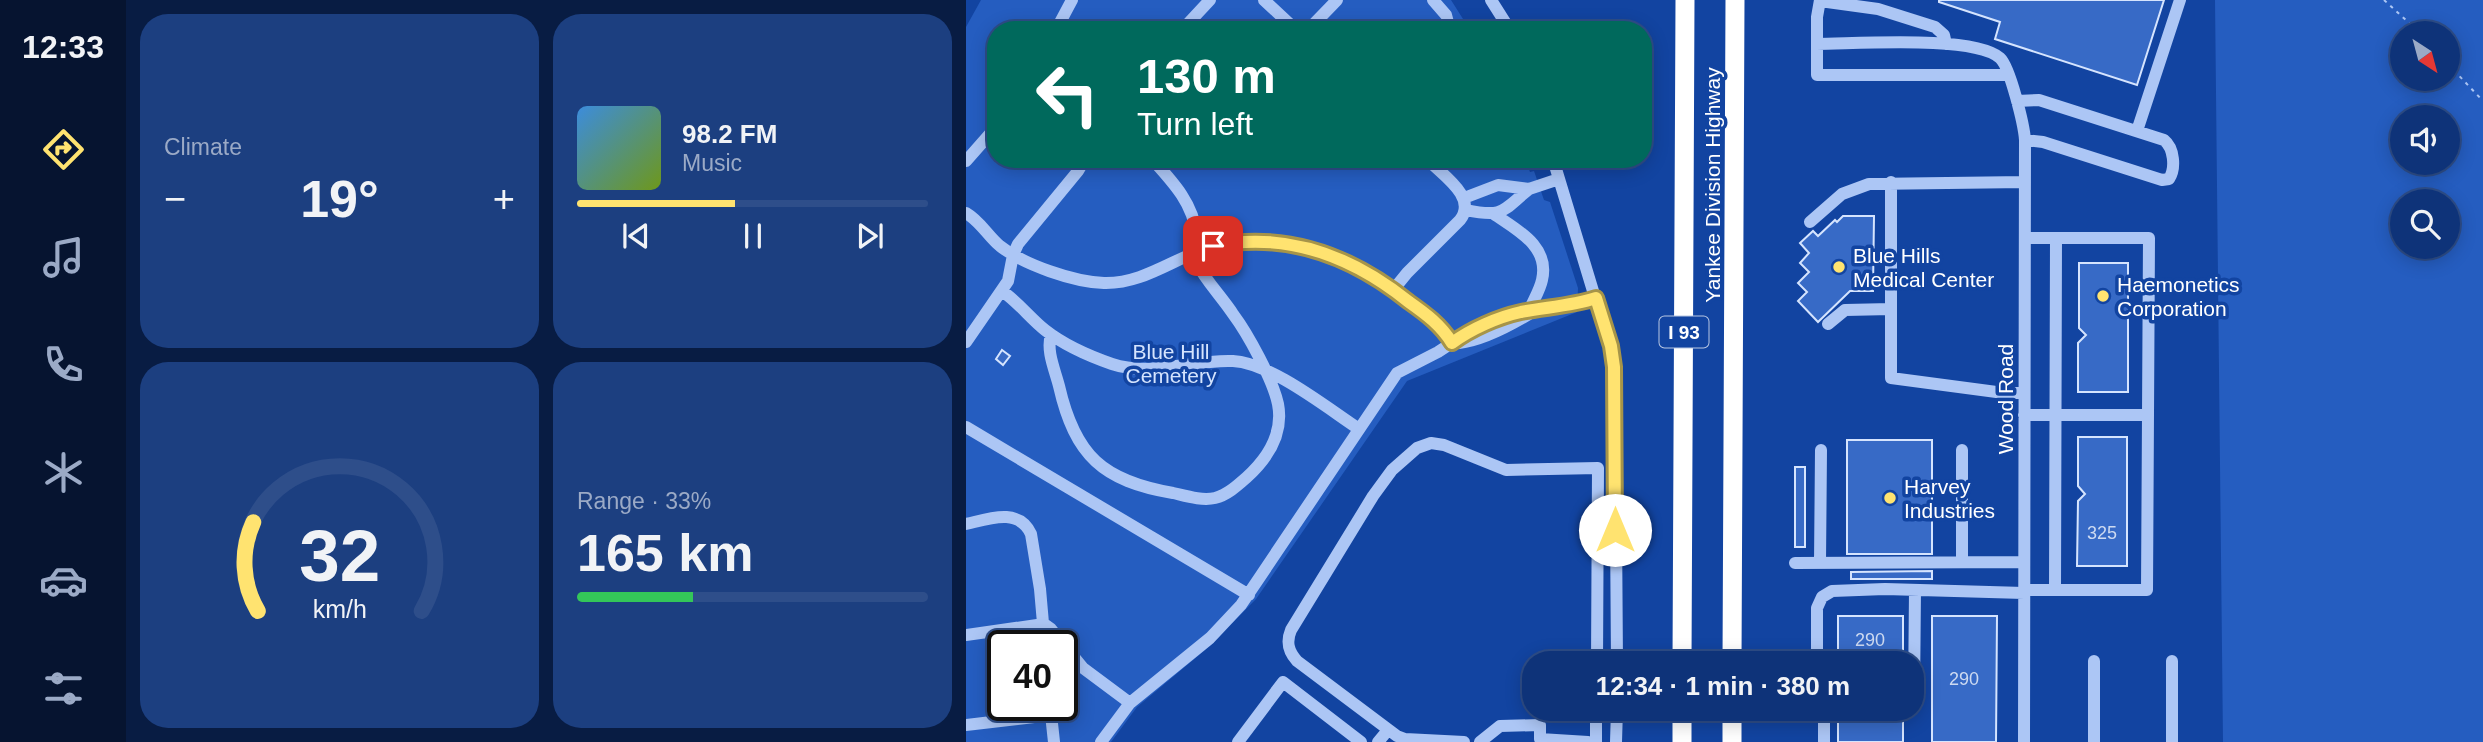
<!DOCTYPE html>
<html lang="en">
<head>
<meta charset="utf-8">
<style>
  body { margin:0; font-family:Arial,sans-serif; background:#1c3f80; color:#f1f3f6; height:100vh; display:flex; flex-direction:column; font-size:26px; white-space:nowrap }
  * { box-sizing:border-box; margin:0 }
  p { font-size:23px; color:#9baac6 }
  .icon { flex:none; width:38px; height:38px; fill:none; stroke:currentColor; stroke-width:2; stroke-linecap:round; stroke-linejoin:round }
  .map { position:relative; flex:1; overflow:hidden }
  .details { display:flex; flex-direction:column; gap:14px; padding:14px; background:#081c43; width:840px }
  .details>* { flex:none }
  .guide { position:absolute; left:21px; top:21px; width:665px; height:147px; border-radius:28px; box-shadow:0 4px 18px #0003,0 0 0 2px #2e4e8a; background:#00695c; color:#fff; overflow:hidden }
  .needle { width:46px; rotate:144deg }
  .buttons { position:absolute; left:1424px; top:21px; display:grid; gap:14px }
  .buttons a { display:grid; place-items:center; width:70px; height:70px; border-radius:50%; background:#0e3379; box-shadow:0 4px 18px #0003,0 0 0 2px #2e4e8a; font-size:35px }
  .speed { position:absolute; left:21px; top:630px; display:flex; gap:14px; font-size:35px; font-weight:700; text-align:center }
  .speed>* { display:grid; place-content:center; width:91px; height:91px; border-radius:50%; background:#0e3379; box-shadow:0 4px 18px #0003,0 0 0 2px #2e4e8a; line-height:1 }
  .speed .limit { border:4px solid #111; border-radius:10px; background:#fff; color:#111 }
  .pin { position:absolute; display:grid; place-items:center; width:60px; height:60px; color:#fff; margin:-30px; border-radius:14px; box-shadow:0 4px 10px #0006 }
  .me { position:absolute; width:77px; margin:-38px; rotate:0deg; stroke-linejoin:round; filter:drop-shadow(0 0 5px #0008) }
  .turn { display:flex; align-items:center; gap:24px; height:147px; padding:0 35px; font-size:32px }
  .turn .icon { width:91px; height:91px; stroke-width:2.5 }
  .turn b { display:block; font-size:49px; line-height:60px }
  .big { font-size:52px; font-weight:800; line-height:1.1 }
  .details .card { flex:1; display:flex; flex-direction:column; justify-content:center; gap:10px; min-width:0; padding:0 24px; border-radius:28px; background:#1c3f80 }
  .details .dial { align-items:center; gap:0 }
  .dial svg { height:182px; overflow:visible; fill:none; stroke:#2e4e8a; stroke-width:7; stroke-linecap:round; text-anchor:middle }
  .dial text { fill:#f1f3f6; stroke:none }
  .song { display:flex; align-items:center; gap:21px }
  .cover { width:84px; height:84px; border-radius:10px; background:linear-gradient(135deg,hsl(210 70% 55%),hsl(80 70% 35%)) }
  .played { height:7px; border-radius:4px; background:linear-gradient(90deg,#ffe370 45%,#2e4e8a 45%) }
  .keys { display:flex; justify-content:space-around; direction:ltr }
  .heat { display:flex; justify-content:space-between; align-items:center; font-size:38px; direction:ltr }
  .charge { height:10px; border-radius:5px; background:linear-gradient(90deg,#34c759 33%,#2e4e8a 0) }
  .details .tiles { flex:1; display:grid; gap:14px; grid-template-columns:repeat(2,1fr) }
  .trip { position:absolute; left:556px; top:651px; width:402px; height:70px; border-radius:28px; background:#0e3379; box-shadow:0 4px 18px #0003,0 0 0 2px #2e4e8a; font-weight:800; line-height:70px; text-align:center }
  main { display:flex; flex:1; min-height:0 }
  .menu { display:flex; flex-direction:column; width:126px; justify-content:space-around; align-items:center; background:#061430; color:#9baac6 }
  .menu .icon { width:49px; height:49px }
  .menu .on { color:#ffe370 }
  .menu b { font-size:32px; color:#f1f3f6 }
  .map>svg:first-child { display:block }
  .green { fill:#255dc0; fill-rule:evenodd }
  .building { fill:#376ac6; stroke:#d5e4fe; stroke-width:2 }
  .lines { fill:none; stroke-linecap:round; stroke-linejoin:round }
  .path { stroke:#acc6f5; stroke-width:2; stroke-dasharray:3.5 5; stroke-linecap:butt }
  .minor { stroke:#acc6f5; stroke-width:12 }
  .highway { stroke:#fff; stroke-width:19 }
  .route-casing { stroke:#a69449; stroke-width:18 }
  .route { stroke:#ffe370; stroke-width:12 }
  .poi-dot { fill:#ffe370; stroke:#1244a1; stroke-width:2.5 }
  .labels { text-anchor:middle; dominant-baseline:central; stroke-width:7; stroke-linejoin:round; paint-order:stroke }
  .number-label { font-size:18px; fill:#cddaf1 }
  .shield { fill:#1244a1; stroke:#b8c7e3; stroke-width:2 }
  .shield-label { font-size:19px; font-weight:bold; fill:#fff }
  .street-label { font-size:21px; fill:#fff; stroke:#1244a1 }
  .poi-label { font-size:21px; fill:#fff; stroke:#1244a1; text-anchor:start }
  .park-label { font-size:21px; fill:#d5e4fe; stroke:#1244a1 }
</style>
</head>
<body>
<main>
<nav class="menu">
<b>12:33</b>
<svg class="icon on" aria-label="directions" viewBox="0 0 24 24"><path d="M12 3l9 9-9 9-9-9zM9 14v-3h6M13 9l2 2-2 2"/></svg>
<svg class="icon" aria-label="music" viewBox="0 0 24 24"><path d="M9 18V5l10-2v13"/><circle cx="6" cy="18" r="3"/><circle cx="16" cy="16" r="3"/></svg>
<svg class="icon" aria-label="phone" viewBox="0 0 24 24"><path d="M5 4h4l2 5-3 2q2 4 5 5l2-3 5 2v4C11 20 4 13 5 4z"/></svg>
<svg class="icon" aria-label="climate" viewBox="0 0 24 24"><path d="M12 3v18M4 7l16 10M4 17L20 7"/></svg>
<svg class="icon" aria-label="car" viewBox="0 0 24 24"><path d="M5 17H2v-5l4-1 3-4h7l3 4 3 1v5h-3M9 17h6M6 11h13"/><circle cx="7" cy="17" r="2"/><circle cx="17" cy="17" r="2"/></svg>
<svg class="icon" aria-label="filters" viewBox="0 0 24 24"><path d="M4 7h16M4 17h16"/><circle cx="9" cy="7" r="2"/><circle cx="15" cy="17" r="2"/></svg>
</nav>
<section class="details">
<div class="tiles">
<div class="card"><p>Climate</p>
<div class="heat"><a>−</a><b class="big">19°</b><a>+</a></div>
</div>
<div class="card">
<div class="song"><i class="cover"></i><div><b>98.2 FM</b><p>Music</p></div></div>
<div class="played"></div>
<div class="keys"><svg class="icon" aria-label="previous" viewBox="0 0 24 24"><path d="M18 5L8 12l10 7zM5 5v14"/></svg><svg class="icon" aria-label="pause" viewBox="0 0 24 24"><path d="M8 5v14M16 5v14"/></svg><svg class="icon" aria-label="next" viewBox="0 0 24 24"><path d="M6 5l10 7-10 7zM19 5v14"/></svg></div>
</div>
<div class="card dial"><svg viewBox="0 0 100 80">
<path d="M14 69A42 42 0 1 1 86 69"/>
<path d="M14 69A42 42 0 0 1 12 30" stroke="#ffe370"/>
<text x="50" y="56" font-size="32" font-weight="700">32</text>
<text x="50" y="72" font-size="11">km/h</text>
</svg></div>
<div class="card"><p>Range · 33%</p><b class="big">165 km</b><div class="charge"></div></div>
</div>
</section>
<div class="map">
<svg width="1517" height="742" viewBox="0 0 1517 742">
  <rect width="100%" height="100%" fill="#1244a1"/>
  <path class="green" d="M15 0H485L504 30H30V159H559L564 172 568 171 578 200 584 202 612 288 611 312 441 381 290 599 245 645 171 707 145 742H0V27ZM37 646H96V705H37Z
    M1249 0H1517V742H1257ZM1482 33V79H1437V33ZM1437 117H1482V163H1437ZM1482 201V247H1437V201Z"/>
  <path class="building" d="M973 0H1198L1171 85 1029 39 1034 22 973 2Z
    M877 216H908L907 291H884L852 322 832 301 841 292 832 283 843 272 834 263 843 253 834 243 847 231 852 236 869 220 871 222Z
    M1113 263H1162V392H1112V343L1120 335 1113 328Z
    M36 350 44 356 37 365 30 359Z
    M1112 437H1161V566H1111L1112 501 1119 494 1112 486Z
    M881 440H966V554H881Z
    M829 467H839V547H829Z
    M966 571V579H885V572Z
    M872 616H937V663H872Z
    M966 616H1031L1030 742H966Z
    M872 709H937V742H872Z"/>
  <g class="lines">
    <path class="path" d="M1418 0 1454 33
      M1482 64 1517 101"/>
    <path class="minor" d="M298 0 330 30
      M467 0 480 15 484 30
      M525 0 544 30
      M854 0 851 17V75H1042
      M854 1 912 9 969 27 978 35 980 44
      M90 30 106 0
      M216 30 244 0
      M342 30 371 0
      M851 44C889 44 1008 35 1034 58 1044 67 1058 125 1059 140L1058 742
      M1051 101 1073 100 1198 140C1208 148 1210 168 1203 179L1196 180 1077 142 1059 140
      M1171 131 1214 0
      M587 159 647 357 649 386 651 663
      M0 161 30 127
      M925 182V378L1038 393H1058
      M498 198 532 185 563 189 593 179
      M500 210C538 218 536 211 563 189
      M0 213C14 221 22 236 34 246 58 265 108 282 138 283 179 284 210 256 248 246 319 228 389 259 444 302 460 315 475 326 486 343
      M528 214C551 230 584 246 576 280 574 290 567 301 563 311
      M844 222 876 194 903 184 1059 182
      M428 289 441 273 494 220C512 197 476 175 461 159
      M36 291C52 302 64 318 79 330 98 345 123 356 146 364 185 377 228 359 267 361 305 363 361 408 393 429
      M862 324 879 310 925 309
      M85 335C80 351 89 370 93 386 109 456 137 481 207 493 220 496 236 501 249 498 261 495 271 486 280 478 301 459 318 435 312 404 307 380 282 334 267 314 255 296 240 281 230 262 227 252 231 244 230 234 228 204 206 181 186 159
      M0 342 42 281 47 255 52 244 112 171 119 159
      M493 343C517 340 543 326 563 314
      M1058 415H1182
      M0 427 283 595
      M0 524C22 519 53 507 65 534L74 589 79 646
      M996 562V450
      M829 563 1058 562
      M854 563 855 450
      M1058 590H1181L1183 238H1059
      M1089 590 1090 238
      M0 635 78 624 85 629 117 668 164 703
      M851 663V608L856 597 866 591 919 589 1058 593
      M948 696 949 590
      M84 705 88 742
      M0 725 85 715
      M135 742 164 703 244 638 275 605 431 373 472 352 498 335 536 318 560 311 603 306 630 298
      M272 742 317 682 395 742
      M412 742 422 730
      M498 742 439 739 431 736 331 661C322 651 320 642 325 630L407 496 426 470 451 448 465 443 478 445 540 470 632 468 631 663
      M514 742 534 726 574 725V739L622 742
      M630 742V709
      M650 742 651 709
      M858 742V709
      M1128 742V661
      M1206 742V661"/>
    <path class="highway" d="M716 663 719 0
      M766 663 769 0
      M716 742V709
      M766 742V709"/>
  </g>
  <g class="lines">
    <g class="route-casing">
      <path id="route" d="M247 246C321 231 386 256 443 302 460 314 475 325 486 343 505 329 532 317 555 312 581 307 605 306 630 298L645 346 648 367 649 530"/>
    </g>
    <use href="#route" class="route"/>
  </g>
  <g class="poi-dot">
    <circle cx="873" cy="267" r="7"/>
    <circle cx="1137" cy="296" r="7"/>
    <circle cx="924" cy="498" r="7"/>
  </g>
  <g class="labels">
    <g class="number-label">
      <text x="1136" y="533">325</text>
      <text x="904" y="640">290</text>
      <text x="998" y="679">290</text>
    </g>
    <rect class="shield" x="693.5" y="316.5" width="49" height="31" rx="5"/>
    <g class="shield-label">
      <text x="718" y="332">I 93</text>
    </g>
    <g class="street-label">
      <text transform="translate(746 185) rotate(-90)">Yankee Division Highway</text>
      <text transform="translate(1039 399) rotate(-90)">Wood Road</text>
    </g>
    <g class="poi-label">
      <text x="887" y="255">Blue Hills<tspan x="887" dy="24">Medical Center</tspan></text>
      <text x="1151" y="284">Haemonetics<tspan x="1151" dy="24">Corporation</tspan></text>
      <text x="938" y="486">Harvey<tspan x="938" dy="24">Industries</tspan></text>
    </g>
    <g class="park-label">
      <text x="205" y="351">Blue Hill<tspan x="205" dy="24">Cemetery</tspan></text>
    </g>
  </g>
</svg>
<div class="buttons">
<a><svg class="needle" viewBox="-14 -14 28 28"><path d="M0-13l5 13h-10z" fill="#e53935"/><path d="M0 13l5-13h-10z" fill="#9baac6"/></svg></a>
<a><svg class="icon" aria-label="sound" viewBox="0 0 24 24"><path d="M4 9h4l5-4v14l-5-4H4zM17 9q2 3 0 6"/></svg></a>
<a><svg class="icon" aria-label="search" viewBox="0 0 24 24"><circle cx="10" cy="10" r="6"/><path d="M15 15l6 6"/></svg></a>
</div>
<div class="speed"><div class="limit">40</div></div>
<div class="pin" style="left:247px;top:246px;background:#d93025"><svg class="icon" aria-label="arrive" viewBox="0 0 24 24"><path d="M6 21V4h12l-3 4 3 4H6"/></svg></div>
<svg class="me" style="left:649px;top:530px" viewBox="-20 -20 40 40"><circle r="19" fill="#fff"/><path d="M0-13L10 11 0 6-10 11z" fill="#ffe370"/></svg>
<div class="trip">12:34 · 1 min · 380 m</div>
<div class="guide">
<div class="turn"><svg class="icon" aria-label="left" viewBox="0 0 24 24"><path d="M17 20v-9H6M10 6l-5 5 5 5"/></svg><div><b>130 m</b>Turn left</div></div>
</div>
</div>
</main>
</body>
</html>
